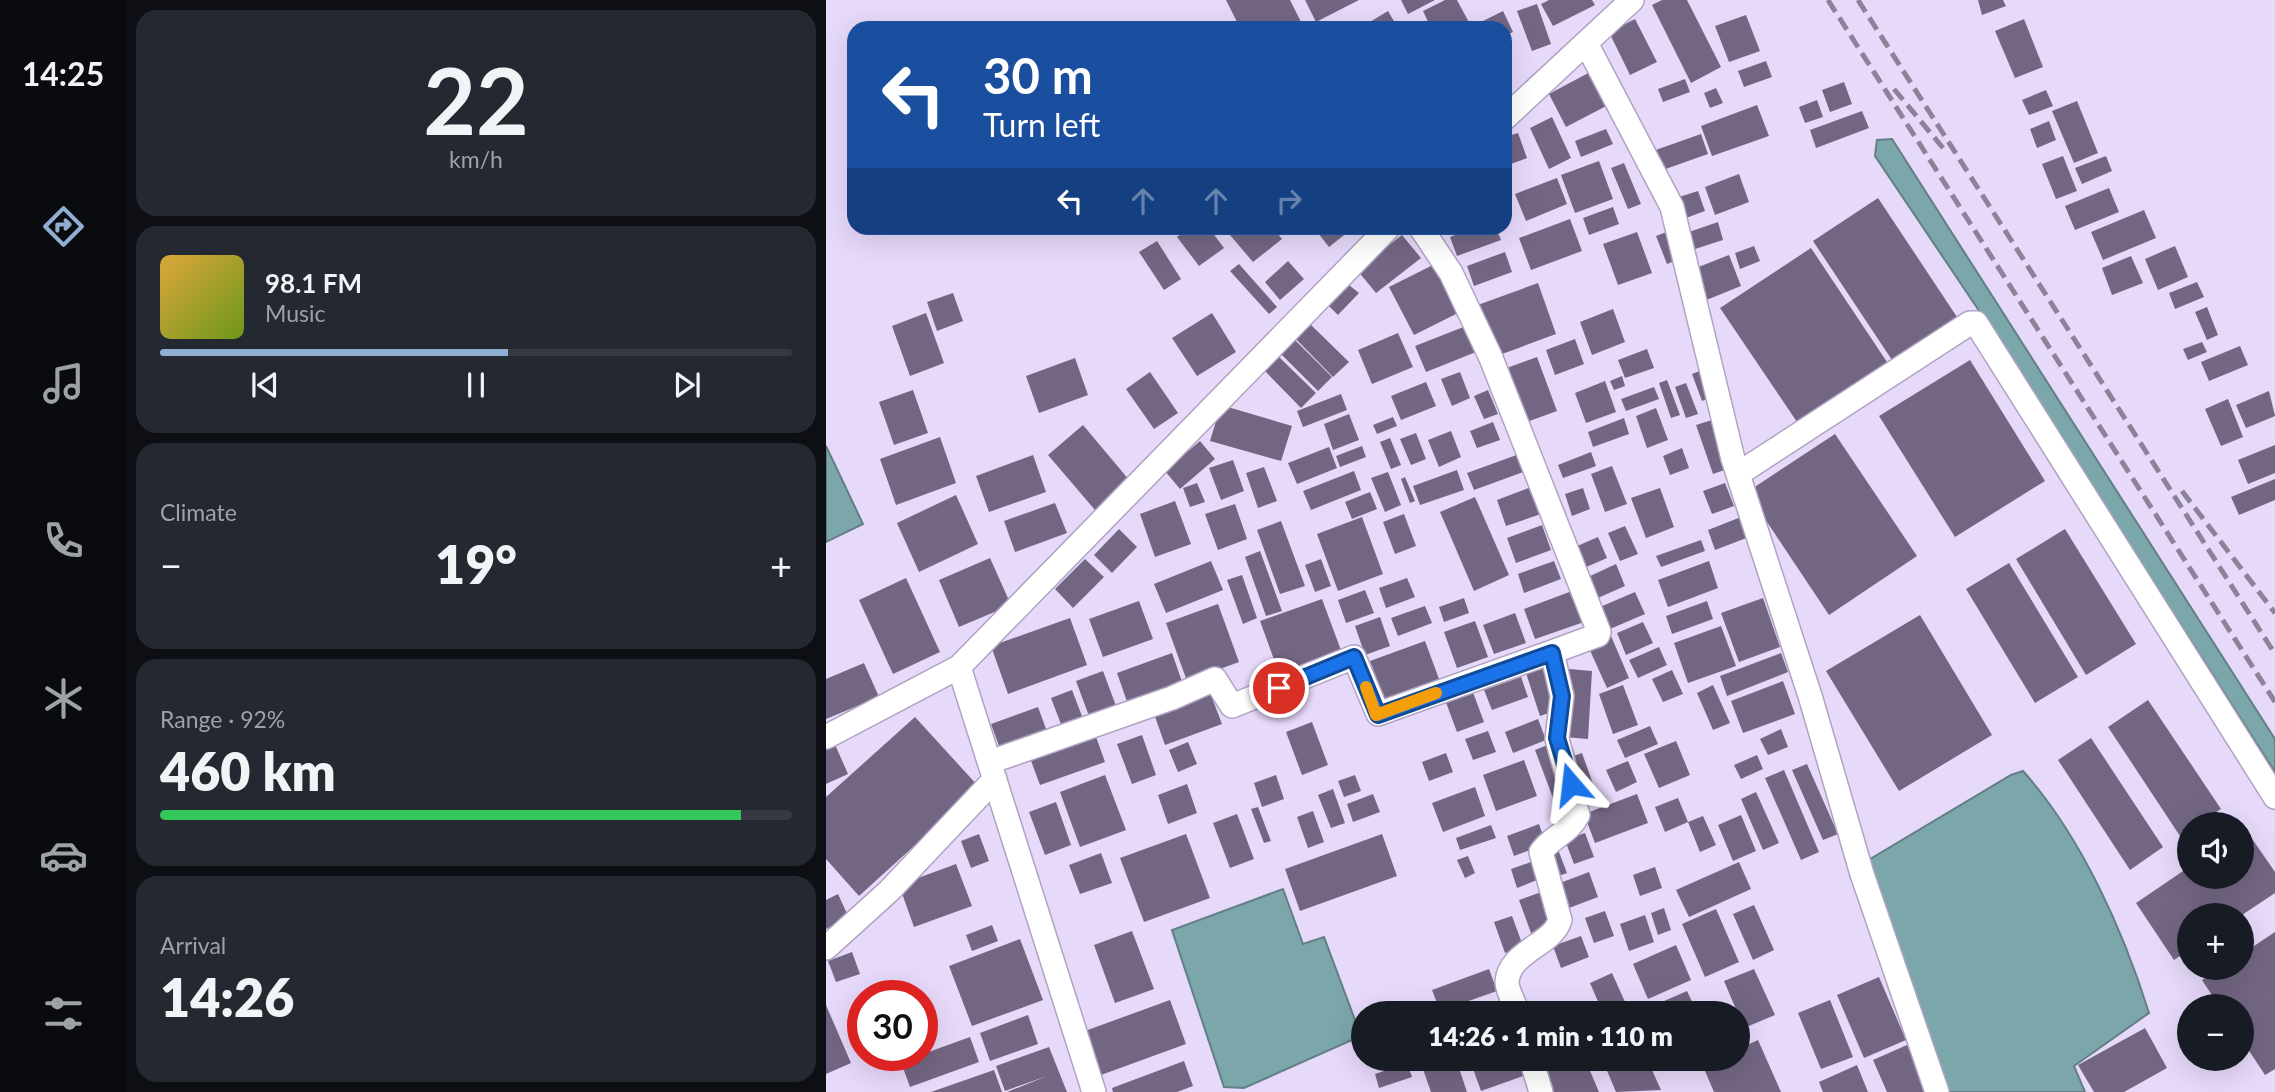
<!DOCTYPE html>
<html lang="en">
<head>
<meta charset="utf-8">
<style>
  body { margin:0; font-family:Lato,sans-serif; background:#242831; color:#f1f3f6; height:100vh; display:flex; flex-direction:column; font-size:26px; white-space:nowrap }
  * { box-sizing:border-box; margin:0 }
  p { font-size:23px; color:#9ea1a6 }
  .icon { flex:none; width:38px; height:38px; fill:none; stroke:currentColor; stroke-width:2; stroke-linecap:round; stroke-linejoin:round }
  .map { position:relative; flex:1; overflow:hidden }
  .sheet { display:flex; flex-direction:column; gap:10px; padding:10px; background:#0d0f14; width:700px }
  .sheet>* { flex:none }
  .hud { position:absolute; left:21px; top:21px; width:665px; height:214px; border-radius:21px; box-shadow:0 7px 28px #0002; background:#1a4fa0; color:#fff; overflow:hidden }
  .fabs { position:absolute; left:1351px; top:812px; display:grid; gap:14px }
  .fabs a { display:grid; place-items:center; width:77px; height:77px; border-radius:50%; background:#171b24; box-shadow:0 7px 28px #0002; font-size:35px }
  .speed { position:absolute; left:21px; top:980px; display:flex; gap:14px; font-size:35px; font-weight:700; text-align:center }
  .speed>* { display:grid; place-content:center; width:91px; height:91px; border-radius:50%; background:#171b24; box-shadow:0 7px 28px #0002; line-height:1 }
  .speed .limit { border:10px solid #d22; background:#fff; color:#111 }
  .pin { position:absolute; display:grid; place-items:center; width:60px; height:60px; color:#fff; margin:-30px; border:4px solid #fff; border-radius:50%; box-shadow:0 2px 7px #0007 }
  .me { position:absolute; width:77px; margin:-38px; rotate:343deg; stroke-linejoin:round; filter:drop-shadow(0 0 5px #0008) }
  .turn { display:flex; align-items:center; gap:24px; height:147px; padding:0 21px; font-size:32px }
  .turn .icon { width:91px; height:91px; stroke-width:2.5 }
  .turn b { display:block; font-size:49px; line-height:60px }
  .lanes { display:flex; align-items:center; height:66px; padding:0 21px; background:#0003; justify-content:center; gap:35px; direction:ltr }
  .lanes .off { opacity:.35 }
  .big { font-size:52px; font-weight:800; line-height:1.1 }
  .sheet .card { flex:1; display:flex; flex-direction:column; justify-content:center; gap:10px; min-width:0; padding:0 24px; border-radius:21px; background:#242831 }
  .sheet .dial { align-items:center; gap:0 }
  .dial b { font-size:91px; line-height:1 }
  .song { display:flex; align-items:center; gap:21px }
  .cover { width:84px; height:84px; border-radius:10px; background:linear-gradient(135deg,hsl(40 70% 55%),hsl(80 70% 35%)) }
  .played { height:7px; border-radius:4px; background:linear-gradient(90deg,#90add3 55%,#363941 55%) }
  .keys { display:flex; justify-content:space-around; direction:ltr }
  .heat { display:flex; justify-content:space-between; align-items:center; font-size:38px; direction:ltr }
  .charge { height:10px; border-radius:5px; background:linear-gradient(90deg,#34c759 92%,#363941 0) }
  .trip { position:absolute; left:525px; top:1001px; width:399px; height:70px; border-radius:35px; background:#171b24; box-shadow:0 7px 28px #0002; font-weight:800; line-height:70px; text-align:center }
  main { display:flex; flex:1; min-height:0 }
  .dock { display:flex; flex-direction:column; width:126px; justify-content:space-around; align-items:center; background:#090b0e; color:#9ea1a6 }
  .dock .icon { width:49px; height:49px }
  .dock .selected { color:#90add3 }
  .dock b { font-size:32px; color:#f1f3f6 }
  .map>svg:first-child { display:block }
  .water { fill:#7ba7aa; stroke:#627f85; stroke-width:2 }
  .building { fill:#736683 }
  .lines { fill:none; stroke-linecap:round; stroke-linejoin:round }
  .minor-casing { stroke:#b0a3c2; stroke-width:26 }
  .minor { stroke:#fff; stroke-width:23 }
  .rail { stroke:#8c8299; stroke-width:5; stroke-dasharray:14 7; stroke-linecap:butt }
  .route-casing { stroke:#114b97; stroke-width:18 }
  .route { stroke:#1a73e8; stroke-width:12 }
  .slow { stroke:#f59e0b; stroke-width:12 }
</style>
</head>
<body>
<main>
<nav class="dock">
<b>14:25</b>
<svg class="icon selected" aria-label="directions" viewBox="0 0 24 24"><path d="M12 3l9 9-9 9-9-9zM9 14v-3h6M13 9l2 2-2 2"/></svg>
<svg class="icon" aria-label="music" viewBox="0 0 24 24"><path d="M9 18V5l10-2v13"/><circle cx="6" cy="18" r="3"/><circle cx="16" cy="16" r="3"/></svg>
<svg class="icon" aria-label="phone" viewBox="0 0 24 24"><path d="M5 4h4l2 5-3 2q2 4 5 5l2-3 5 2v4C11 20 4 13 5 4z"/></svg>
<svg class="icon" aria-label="climate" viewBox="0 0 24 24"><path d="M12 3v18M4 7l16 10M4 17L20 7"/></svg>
<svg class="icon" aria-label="car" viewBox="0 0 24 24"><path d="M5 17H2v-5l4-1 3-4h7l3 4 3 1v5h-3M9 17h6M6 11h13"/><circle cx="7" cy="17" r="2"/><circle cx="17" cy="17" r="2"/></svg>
<svg class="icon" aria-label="filters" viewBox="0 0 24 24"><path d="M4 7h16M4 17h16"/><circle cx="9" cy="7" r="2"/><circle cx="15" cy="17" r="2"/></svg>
</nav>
<section class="sheet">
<div class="card dial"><b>22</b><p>km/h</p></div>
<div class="card">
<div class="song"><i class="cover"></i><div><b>98.1 FM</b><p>Music</p></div></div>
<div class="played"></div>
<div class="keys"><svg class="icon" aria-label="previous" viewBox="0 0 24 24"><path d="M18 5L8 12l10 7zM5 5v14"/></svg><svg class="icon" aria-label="pause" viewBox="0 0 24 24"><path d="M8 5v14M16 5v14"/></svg><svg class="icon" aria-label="next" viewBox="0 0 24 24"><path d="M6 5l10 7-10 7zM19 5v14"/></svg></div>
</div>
<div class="card"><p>Climate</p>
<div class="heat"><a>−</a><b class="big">19°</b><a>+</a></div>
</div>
<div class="card"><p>Range · 92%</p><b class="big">460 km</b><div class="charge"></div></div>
<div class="card"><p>Arrival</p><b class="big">14:26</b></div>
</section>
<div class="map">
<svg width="1449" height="1092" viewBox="0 0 1449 1092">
  <rect width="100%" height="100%" fill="#e7d9fa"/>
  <path class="water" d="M1066 139 1449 739V772L1166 330 1049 156 1051 140Z
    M0 446 37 524 0 542Z
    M1197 771C1255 836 1297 930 1323 1013L1248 1066 1259 1092H1121L1041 861 1185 775Z
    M457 889 477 944 498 937 535 1036 418 1088 398 1087 346 930Z"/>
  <path class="building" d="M400 0H464L477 26 414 28Z
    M479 0H533L490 22Z
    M575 0H609L582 14Z
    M619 0H631L646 28H605L597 11Z
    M723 0H766L769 5 727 26 715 4Z
    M836 0H861L895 67 865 83 826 5Z
    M1152 0H1177L1180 6 1156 15Z
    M711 4 725 44 706 51 691 11Z
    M562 11 572 28H534Z
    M677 11 687 32 679 36V28H653L651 24Z
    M920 15 934 51 903 62 889 26Z
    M809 19 831 62 804 75 783 32Z
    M1198 19 1217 67 1189 78 1169 31Z
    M940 61 946 77 918 87 912 71Z
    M766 71 784 104 740 127 723 94Z
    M859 79 864 92 837 102 832 89Z
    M1018 82 1026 104 1004 112 996 90Z
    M890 88 897 103 884 108 878 93Z
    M1220 90 1227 106 1203 115 1196 100Z
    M991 100 997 117 979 123 973 107Z
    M1251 101 1272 153 1248 163 1226 111Z
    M931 105 943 136 886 156 875 126Z
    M1036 111 1043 128 990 148 984 130Z
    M726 117 745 158 723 169 704 128Z
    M1223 121 1230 140 1211 148 1204 129Z
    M780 129 787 144 755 157 749 141Z
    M692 133 701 158 685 164 679 137Z
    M875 134 882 154 831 172 824 152Z
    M1237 156 1251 191 1230 199 1216 164Z
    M1280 156 1286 171 1256 184 1249 168Z
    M773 161 787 199 749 213 735 175Z
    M798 163 815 204 802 209 785 168Z
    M913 174 923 202 889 215 879 187Z
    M731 178 741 204 700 221 689 194Z
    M1283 188 1293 212 1249 230 1239 206Z
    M872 191 879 211 860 218 853 197Z
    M1052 198 1131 317 1066 360 987 241Z
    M787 207 793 224 763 235 757 218Z
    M1318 210 1330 238 1277 260 1265 232Z
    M744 219 756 251 705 270 693 238Z
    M892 222 897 240 869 249 863 232Z
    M363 228H383L398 248 373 266 351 237Z
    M398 228H447L456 239 427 262Z
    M488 228H519L522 232 503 247Z
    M648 228H670L675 240 631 256 624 237Z
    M843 231 854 259 841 264 830 236Z
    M811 232 826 273 792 285 777 244Z
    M576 235 595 258 550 293 531 270Z
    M331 241 355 279 338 290 313 252Z
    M928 246 934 261 914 269 909 253Z
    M1349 246 1362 277 1332 290 1319 259Z
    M985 248 1061 362 971 422 894 308Z
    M679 252 686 272 648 286 641 266Z
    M903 255 915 286 878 301 865 270Z
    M1305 256 1317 283 1286 295 1276 268Z
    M462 261 478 279 454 300 439 282Z
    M611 263 636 311 588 335 563 287Z
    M413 264 451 307 443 314 404 271Z
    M1371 282 1378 297 1349 309 1343 293Z
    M712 283 730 334 668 357 649 306Z
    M523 285 533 293 512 315 503 306Z
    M127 293 137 321 111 331 101 302Z
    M1381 307 1392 335 1381 340 1369 312Z
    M787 309 799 342 766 355 754 322Z
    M100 313 118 363 84 376 66 326Z
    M386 313 410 352 371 376 346 338Z
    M484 324 523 362 507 377 470 339Z
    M640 326 650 352 600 372 589 346Z
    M572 333 587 367 546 384 532 350Z
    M749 339 758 364 729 375 720 350Z
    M469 340 506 377 492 391 455 354Z
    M1376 342 1381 352 1362 360 1357 349Z
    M1414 346 1422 365 1383 381 1375 362Z
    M821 349 828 368 799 378 792 360Z
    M453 357 490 393 475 408 439 371Z
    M711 357 731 411 698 423 678 369Z
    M249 358 262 395 213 413 200 376Z
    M1144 360 1219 481 1129 537 1053 416Z
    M876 370 886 397 876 401 866 374Z
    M324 372 352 413 328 429 300 389Z
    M634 372 644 398 626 406 615 379Z
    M796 376 799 386 788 390 784 381Z
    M841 380 854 415 845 418 833 383Z
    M779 381 790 412 760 423 749 393Z
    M600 382 610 406 575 420 565 396Z
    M860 383 872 414 860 418 849 387Z
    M828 387 833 399 800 411 795 399Z
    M87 390 102 433 68 445 53 402Z
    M662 390 672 414 658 419 648 396Z
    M1443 391 1449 416 1420 428 1410 405Z
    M515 394 521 410 477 427 471 411Z
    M1402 399 1417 437 1395 446 1379 409Z
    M395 405 466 426 455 461 384 441Z
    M830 408 842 440 821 448 810 416Z
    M523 414 533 440 507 450 498 424Z
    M567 417 571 426 551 434 547 425Z
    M798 418 803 434 767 447 762 432Z
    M886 420 904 468 887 474 870 425Z
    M667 422 674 440 651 448 644 431Z
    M257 425 304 481 269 510 222 455Z
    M625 431 635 457 613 467 602 440Z
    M590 433 600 459 585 465 574 439Z
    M1009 434 1091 556 1003 615 921 492Z
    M114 437 130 483 70 505 54 459Z
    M564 438 575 465 565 469 554 442Z
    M374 441 389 459 354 489 339 471Z
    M1449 445V473L1422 484 1412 460Z
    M536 446 540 457 514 467 510 456Z
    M503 447 511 468 471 484 462 463Z
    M856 448 863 468 844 475 837 456Z
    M765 452 770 466 737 478 732 465Z
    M696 453 703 470 648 490 641 473Z
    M207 455 220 492 163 512 150 476Z
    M407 460 418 491 395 500 383 468Z
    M786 466 801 504 779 512 765 474Z
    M438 467 451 501 432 508 420 473Z
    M631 470 638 490 594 505 587 486Z
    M528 471 535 490 485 510 477 491Z
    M562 472 575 505 559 512 545 478Z
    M579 477 589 501 584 503 575 479Z
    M1449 479V500L1413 515 1405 497Z
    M371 483 379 502 364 507 357 488Z
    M899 483 908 506 886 514 877 491Z
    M705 487 715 514 680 526 671 500Z
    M757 488 764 509 746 516 739 494Z
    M834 488 848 527 820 538 805 498Z
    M544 492 551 509 526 519 519 502Z
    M130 495 152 544 93 572 71 523Z
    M649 497 683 575 648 591 614 512Z
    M349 501 365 544 329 557 314 514Z
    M229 503 241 533 189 552 178 521Z
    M409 504 421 539 392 550 379 514Z
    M578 514 590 546 569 554 557 522Z
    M536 517 557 574 512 591 491 534Z
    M915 517 923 537 889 550 882 530Z
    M455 521 479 586 454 594 431 530Z
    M716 525 725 550 690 563 681 538Z
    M799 526 812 554 794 561 782 533Z
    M293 529 311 547 286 573 268 555Z
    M1239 529 1310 644 1260 675 1190 559Z
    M772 537 781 558 758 568 749 547Z
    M875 540 879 551 835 567 830 556Z
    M434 551 456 611 440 616 419 557Z
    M164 558 185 605 133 627 113 580Z
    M259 559 278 577 247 608 229 589Z
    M495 559 505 586 489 592 479 565Z
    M385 561 397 590 340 613 328 584Z
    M728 561 735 579 698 593 692 574Z
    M883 561 892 588 842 607 832 580Z
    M1183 563 1252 677 1209 703 1140 589Z
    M790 564 799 586 772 598 762 577Z
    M416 575 431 618 417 624 401 580Z
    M80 578 114 652 67 674 33 600Z
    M581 578 589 597 560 608 553 588Z
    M539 590 548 613 520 623 512 600Z
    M746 591 758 622 709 639 698 609Z
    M809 592 819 614 784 629 774 607Z
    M638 598 643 613 618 622 613 607Z
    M937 598 954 647 913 662 895 613Z
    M496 599 516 653 454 676 434 621Z
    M313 601 327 639 277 657 263 619Z
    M881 601 887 619 846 634 840 616Z
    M392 604 413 662 361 681 340 623Z
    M599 606 606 623 572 636 565 618Z
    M689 613 700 643 668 654 657 625Z
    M1094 615 1166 735 1073 791 1000 671Z
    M554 617 564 646 539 655 529 626Z
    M244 618 261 665 182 694 165 646Z
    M649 621 662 657 631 668 618 632Z
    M817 622 827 643 800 655 791 633Z
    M895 626 910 666 862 683 848 643Z
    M785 636 803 678 781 688 762 646Z
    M599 641 616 687 561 707 544 661Z
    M833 647 841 665 812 678 803 660Z
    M346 653 359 690 304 710 291 673Z
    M955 653 962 672 901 696 894 676Z
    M716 661 732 710 714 716 698 667Z
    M38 663 53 697 0 719V679Z
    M743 669 766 671 762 739 739 737Z
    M846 670 857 694 837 702 826 679Z
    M277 671 293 714 266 724 250 681Z
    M695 677 702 697 666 710 658 690Z
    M957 681 969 714 917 733 905 701Z
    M797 685 812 725 787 734 773 694Z
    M887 685 904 723 887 730 871 693Z
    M645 687 658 722 631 732 618 697Z
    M246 690 259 724 238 732 225 698Z
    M383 690 396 724 339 745 327 711Z
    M1322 700 1395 809 1372 824H1363V830L1354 836 1282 727Z
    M212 707 223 737 176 754 165 724Z
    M89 717 153 787 33 896 0 859V797Z
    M712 719 720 740 687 753 679 732Z
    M486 722 502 765 476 775 460 732Z
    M824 726 832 744 799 758 791 740Z
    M955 729 962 747 942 755 934 739Z
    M662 731 670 752 647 760 639 739Z
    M269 734 279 762 214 785 204 758Z
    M316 735 330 775 306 784 291 744Z
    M1265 738 1337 847 1304 870 1232 760Z
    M7 740 22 774 0 784V744Z
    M850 741 864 775 833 788 818 754Z
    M362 742 371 764 352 772 343 750Z
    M724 744 741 793 727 798 709 750Z
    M620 753 627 772 603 781 596 762Z
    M756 753 767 784 753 789 742 758Z
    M931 755 937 769 915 779 908 765Z
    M698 760 711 796 670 811 657 775Z
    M802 761 811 782 790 792 780 770Z
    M981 764 1012 834 997 840 966 770Z
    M958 770 993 852 975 860 939 778Z
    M279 775 300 830 254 847 234 792Z
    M450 775 458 799 436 807 428 783Z
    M529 775 535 791 518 797 512 781Z
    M361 784 371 813 342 824 332 795Z
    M649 787 659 816 617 832 606 803Z
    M507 789 519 823 505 828 492 795Z
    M930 792 953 843 937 850 915 799Z
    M547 794 554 812 527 822 521 804Z
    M811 794 822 823 769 843 758 814Z
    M852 798 862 822 877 816 890 845 874 852 862 822 839 832 829 807Z
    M230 802 245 845 219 855 203 812Z
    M432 807 445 841 438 843 425 809Z
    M487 811 498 842 482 848 471 817Z
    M411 814 428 859 404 868 387 823Z
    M915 815 930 851 907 861 892 825Z
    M713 824 720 844 688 856 681 836Z
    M665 825 670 838 634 850 630 838Z
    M1420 830 1449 872V893L1416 915H1363V950L1348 960 1310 903 1363 867V877H1416V833Z
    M759 833 768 857 748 864 739 840Z
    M153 834 163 861 145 868 135 841Z
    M360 834 384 898 318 922 294 858Z
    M556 834 571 876 474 911 459 869Z
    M731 847 741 873 727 878 718 852Z
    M275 853 286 883 254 894 243 865Z
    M642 856 649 873 639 878 631 860Z
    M705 862 711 880 691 888 685 869Z
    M913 862 925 889 863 917 850 890Z
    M130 864 146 906 88 927 73 885Z
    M829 867 836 888 814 896 807 875Z
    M763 872 772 897 743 908 734 883Z
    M718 891 730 924 705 933 693 900Z
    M12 894 23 918 0 929V900Z
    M928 905 948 950 927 960 907 914Z
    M838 908 845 930 832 935 825 913Z
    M890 909 913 962 879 977 856 924Z
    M779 911 788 936 768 943 759 918Z
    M819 915 828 942 803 951 794 924Z
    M686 916 697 946 679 953 668 922Z
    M166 925 172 941 146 951 140 935Z
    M306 931 328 989 289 1003 268 945Z
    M1449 932V1069L1439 1075 1416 1040V1006H1393L1376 980 1395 968H1416V954Z
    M755 936 763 957 735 968 727 946Z
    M194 939 217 1000 146 1026 123 966Z
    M850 945 865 980 822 999 807 964Z
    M26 952 34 974 10 982 2 961Z
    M663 969 671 991 614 1011 606 990Z
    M928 969 949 1015 918 1028 898 981Z
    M786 973 804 1013H777L764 983Z
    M1053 977 1080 1040 1038 1058 1011 995Z
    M861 991 871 1012 824 1013 822 1008Z
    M344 1000 360 1044 275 1075 259 1031Z
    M1004 1000 1027 1057 995 1069 972 1013Z
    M595 1002 600 1013H565Z
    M763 1002 767 1013H730Z
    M0 1005 25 1063 0 1074Z
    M202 1015 212 1044 164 1061 154 1033Z
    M1319 1028 1341 1068 1298 1092H1268L1252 1065Z
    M144 1037 153 1062 84 1087 75 1062Z
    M932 1040 955 1092H888L876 1064 889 1059H912V1049Z
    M1081 1045 1102 1092H1061L1047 1060Z
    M223 1047 241 1092H181L221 1076 179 1091 170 1066Z
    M630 1059 641 1092H605L597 1069Z
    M658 1059H698L703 1074 655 1091 645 1063Z
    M747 1059H759L773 1092H727L718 1071Z
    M776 1059H821L835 1090 790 1092Z
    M358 1061 367 1086 351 1092H287L286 1088Z
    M581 1063 586 1077 553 1088 549 1074Z
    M1031 1065 1042 1092H997L993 1082Z
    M168 1070 176 1092H105Z"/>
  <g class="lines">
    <g class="minor-casing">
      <path id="minor" d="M760 43 846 207 907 459 985 699 1036 874 1111 1092
        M679 118 806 0
        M595 228 625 273 665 358 773 632 772 635 726 652 736 696 731 739 752 815C743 833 725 837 715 852L734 920C727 945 683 951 681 982 681 991 689 1004 692 1013
        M912 474 1144 323H1150L1449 797
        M0 737 133 667
        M164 762 346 698 389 679 406 706 528 657 552 714 726 652
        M0 948 63 891 169 779
        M705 1059 715 1092
        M268 1092 133 667 562 228"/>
    </g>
    <use href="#minor" class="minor"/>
    <path class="rail" d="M1002 0 1449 702
      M1032 0 1449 654
      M1068 89 1117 148
      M1356 491 1449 613"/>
  </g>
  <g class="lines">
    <g class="route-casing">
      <path id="route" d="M453 688 528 657 552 715 726 653 736 696 731 738 745 784"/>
    </g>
    <use href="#route" class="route"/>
    <path class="slow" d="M540 687 550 715 610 693"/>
  </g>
</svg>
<div class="fabs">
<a><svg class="icon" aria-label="sound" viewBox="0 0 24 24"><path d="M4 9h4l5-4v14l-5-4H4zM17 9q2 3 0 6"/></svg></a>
<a>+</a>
<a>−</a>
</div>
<div class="speed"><div class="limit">30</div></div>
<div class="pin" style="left:453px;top:688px;background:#d93025"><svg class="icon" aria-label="arrive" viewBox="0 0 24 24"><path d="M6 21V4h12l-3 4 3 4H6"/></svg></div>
<svg class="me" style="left:745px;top:784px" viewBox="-20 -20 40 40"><path d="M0-17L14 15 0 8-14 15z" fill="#1a73e8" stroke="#fff" stroke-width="4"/></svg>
<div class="trip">14:26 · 1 min · 110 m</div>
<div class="hud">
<div class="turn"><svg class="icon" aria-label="left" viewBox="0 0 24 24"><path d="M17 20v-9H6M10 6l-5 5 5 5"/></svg><div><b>30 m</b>Turn left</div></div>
<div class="lanes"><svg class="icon" aria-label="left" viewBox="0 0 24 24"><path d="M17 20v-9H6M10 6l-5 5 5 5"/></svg><svg class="icon off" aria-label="ahead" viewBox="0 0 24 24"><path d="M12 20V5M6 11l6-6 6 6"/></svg><svg class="icon off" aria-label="ahead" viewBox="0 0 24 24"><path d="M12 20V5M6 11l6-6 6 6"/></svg><svg class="icon off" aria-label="right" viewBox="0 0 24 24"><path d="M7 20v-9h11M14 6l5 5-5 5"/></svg></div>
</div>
</div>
</main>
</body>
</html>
